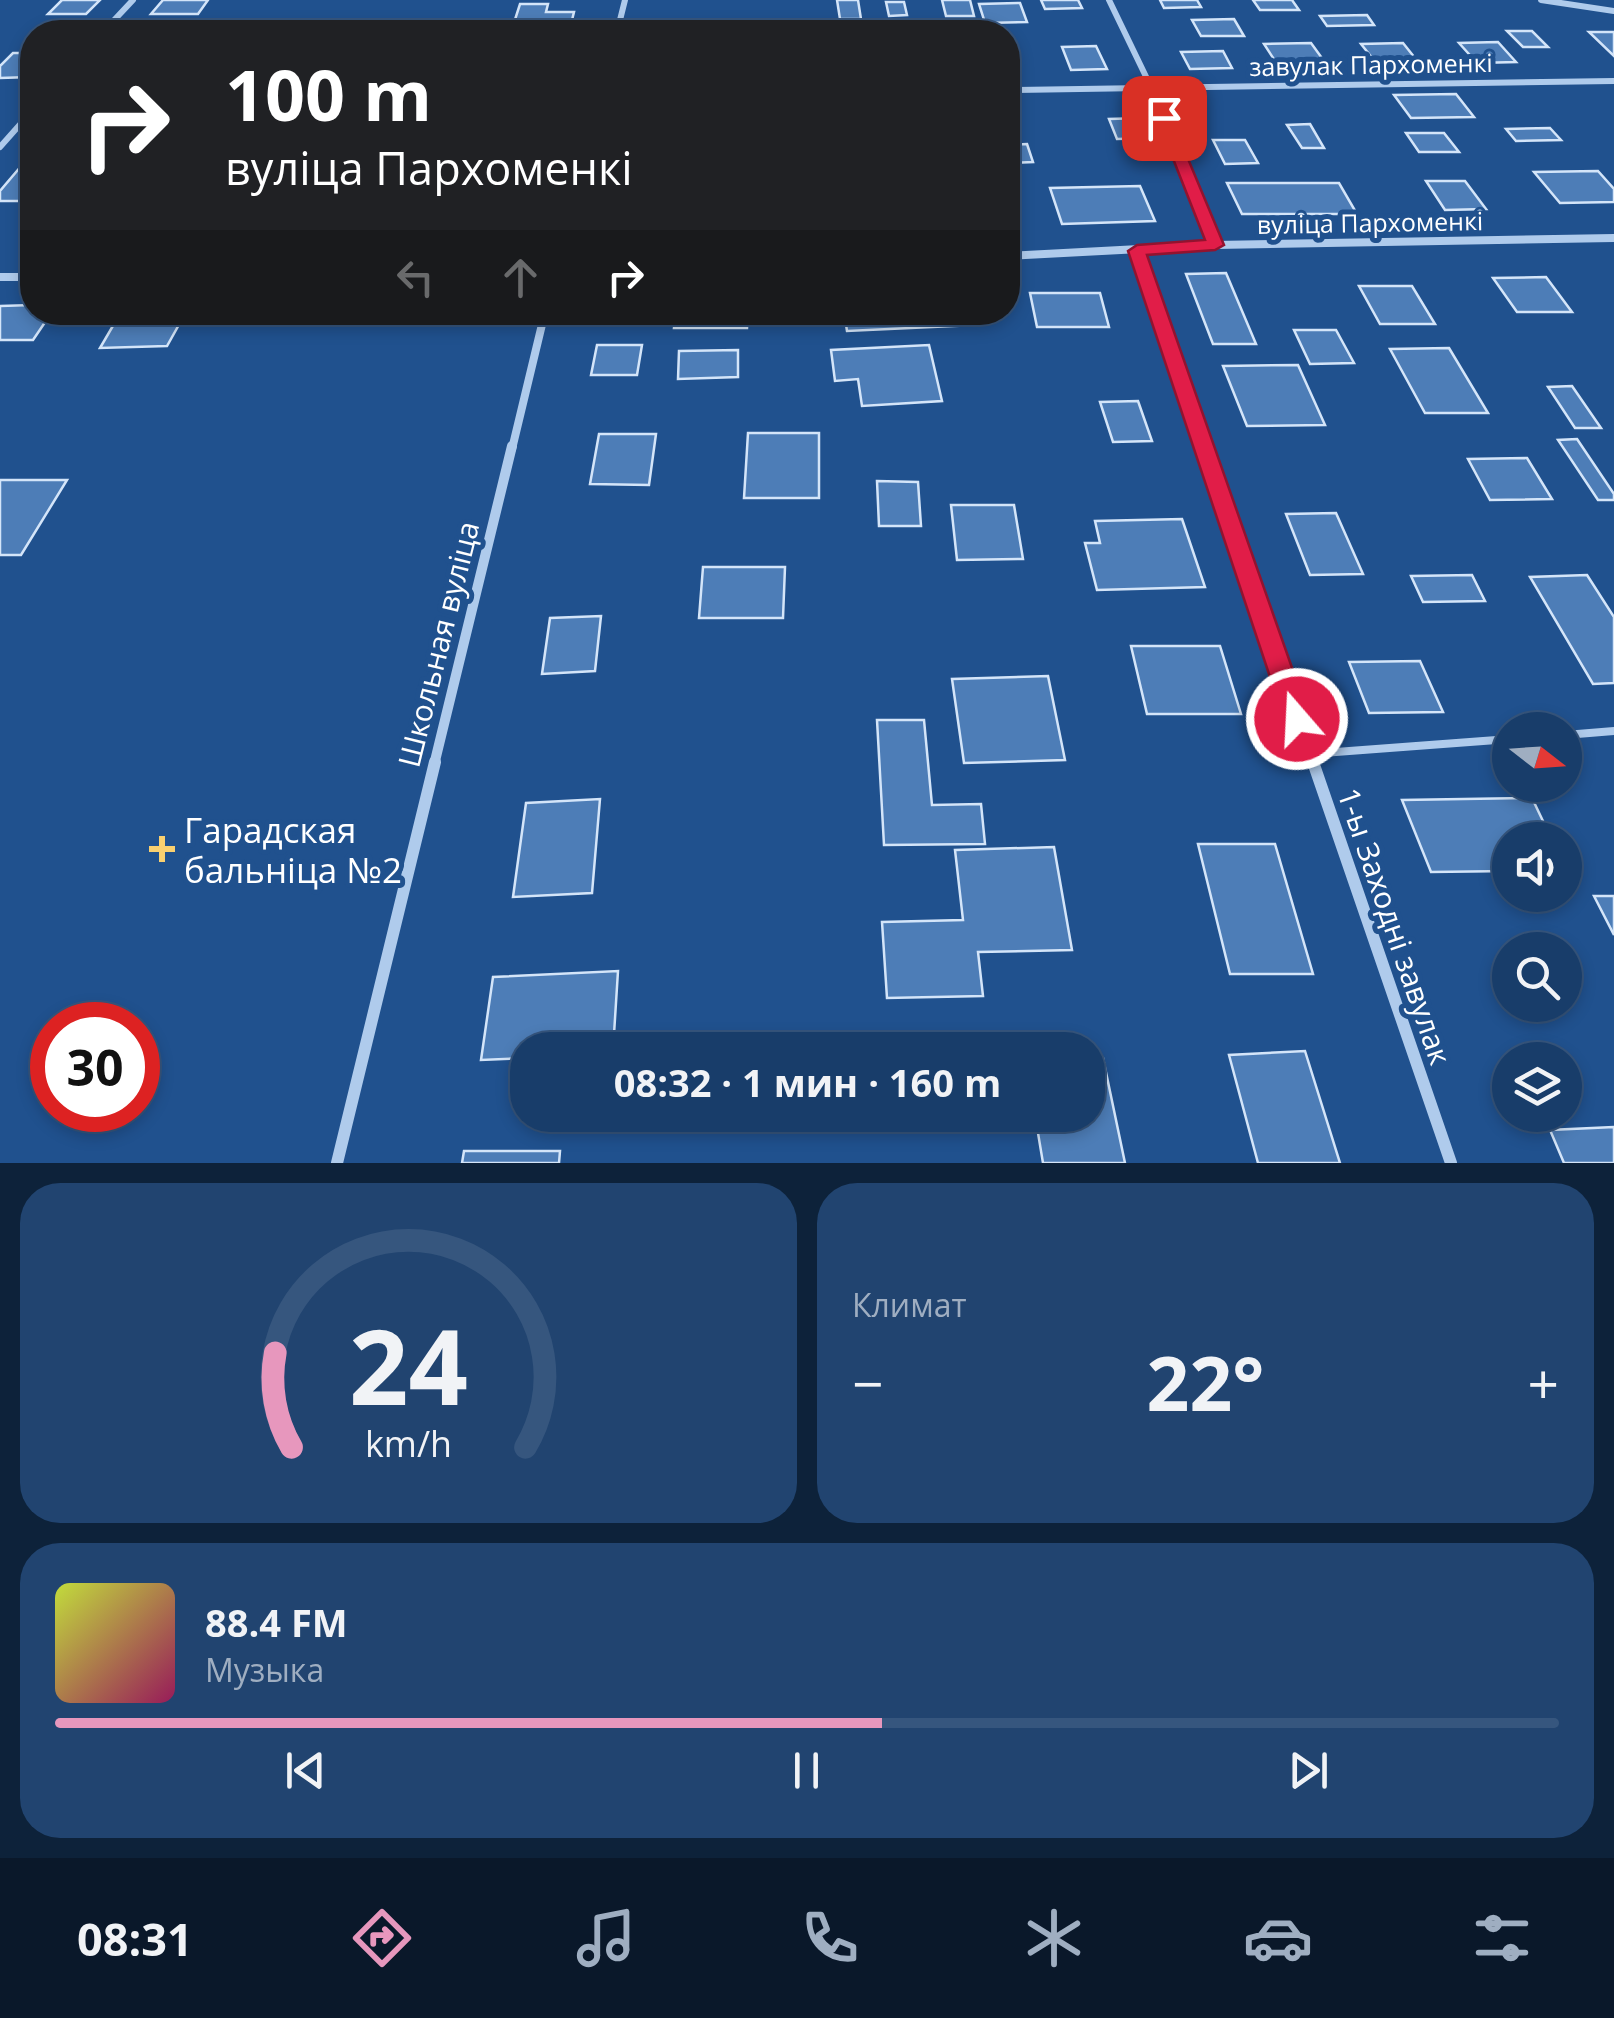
<!DOCTYPE html>
<html lang="ru">
<head>
<meta charset="utf-8">
<style>
  body { margin:0; font-family:"Open Sans",sans-serif; background:#214470; color:#f1f3f6; height:100vh; display:flex; flex-direction:column; font-size:38px; white-space:nowrap }
  * { box-sizing:border-box; margin:0 }
  p { font-size:32px; color:#9faec1 }
  .icon { flex:none; width:55px; height:55px; fill:none; stroke:currentColor; stroke-width:2; stroke-linecap:round; stroke-linejoin:round }
  .map { position:relative; height:1163px; overflow:hidden }
  .details { display:flex; flex-direction:column; gap:20px; padding:20px; background:#0d223a; flex:1 }
  .details>* { flex:none }
  .top-card { position:absolute; left:20px; top:20px; width:1000px; height:305px; border-radius:40px; box-shadow:0 5px 15px #0003,0 0 0 2px #36567e; background:#202124; color:#fff; overflow:hidden }
  .needle { width:65px; rotate:107deg }
  .buttons { position:absolute; left:1492px; top:712px; display:grid; gap:20px }
  .buttons a { display:grid; place-items:center; width:90px; height:90px; border-radius:50%; background:#183d6a; box-shadow:0 5px 15px #0003,0 0 0 2px #36567e; font-size:50px }
  .speed { position:absolute; left:30px; top:1002px; display:flex; gap:20px; font-size:50px; font-weight:700; text-align:center }
  .speed>* { display:grid; place-content:center; width:130px; height:130px; border-radius:50%; background:#183d6a; box-shadow:0 5px 15px #0003,0 0 0 2px #36567e; line-height:1 }
  .speed .limit { border:15px solid #d22; background:#fff; color:#111 }
  .pin { position:absolute; display:grid; place-items:center; width:85px; height:85px; color:#fff; margin:-42px; border-radius:20px; box-shadow:0 5px 15px #0006 }
  .me { position:absolute; width:110px; margin:-55px; rotate:341deg; stroke-linejoin:round; filter:drop-shadow(0 0 8px #0008) }
  .turn { display:flex; align-items:center; gap:35px; height:210px; padding:0 40px; font-size:45px }
  .turn .icon { width:130px; height:130px; stroke-width:2.5 }
  .turn b { display:block; font-size:70px; line-height:85px }
  .lanes { display:flex; align-items:center; height:95px; padding:0 40px; background:#0003; justify-content:center; gap:50px; direction:ltr }
  .lanes .off { opacity:.35 }
  .big { font-size:75px; font-weight:700; line-height:1.1 }
  .details .widget { flex:1; display:flex; flex-direction:column; justify-content:center; gap:15px; min-width:0; padding:0 35px; border-radius:40px; background:#214470 }
  .details .dial { align-items:center; gap:0 }
  .dial svg { height:260px; overflow:visible; fill:none; stroke:#36567e; stroke-width:7; stroke-linecap:round; text-anchor:middle }
  .dial text { fill:#f1f3f6; stroke:none }
  .song { display:flex; align-items:center; gap:30px }
  .cover { width:120px; height:120px; border-radius:15px; background:linear-gradient(135deg,hsl(70 70% 55%),hsl(330 70% 35%)) }
  .played { height:10px; border-radius:5px; background:linear-gradient(90deg,#e797bd 55%,#36567e 55%) }
  .keys { display:flex; justify-content:space-around; direction:ltr }
  .heat { display:flex; justify-content:space-between; align-items:center; font-size:55px; direction:ltr }
  .details .tiles { flex:1; display:grid; gap:20px; grid-template-columns:1fr 1fr }
  .widget:last-child { grid-column:span 2 }
  .trip { position:absolute; left:510px; top:1032px; width:595px; height:100px; border-radius:40px; background:#183d6a; box-shadow:0 5px 15px #0003,0 0 0 2px #36567e; font-weight:700; line-height:100px; text-align:center }
  .dock { display:flex; height:160px; justify-content:space-around; align-items:center; background:#0a182a; color:#9faec1 }
  .dock .icon { width:70px; height:70px }
  .dock .active { color:#e797bd }
  .dock b { font-size:45px; color:#f1f3f6 }
  .map>svg:first-child { display:block }
  .building { fill:#4d7db7; stroke:#d4e5f9; stroke-width:2.5 }
  .lines { fill:none; stroke-linecap:round; stroke-linejoin:round }
  .service { stroke:#afcbec; stroke-width:8 }
  .minor-far3 { stroke:#afcbec; stroke-width:6 }
  .minor-far2 { stroke:#afcbec; stroke-width:8 }
  .minor-far1 { stroke:#afcbec; stroke-width:10 }
  .minor { stroke:#afcbec; stroke-width:12 }
  .route { fill:#e11d48; stroke:#92132f; stroke-width:2.5 }
  .poi-dot { fill:#f9d070; stroke:#20518e; stroke-width:4 }
  .labels { text-anchor:middle; dominant-baseline:central; stroke-width:10; stroke-linejoin:round; paint-order:stroke }
  .far-street-label { font-size:25px; fill:#fff; stroke:#20518e }
  .street-label { font-size:30px; fill:#fff; stroke:#20518e }
  .near-poi-label { font-size:35px; fill:#fff; stroke:#20518e; text-anchor:start }
</style>
</head>
<body>
<div class="map">
<svg width="1614" height="1163" viewBox="0 0 1614 1163">
  <rect width="100%" height="100%" fill="#20518e"/>
  <path class="building" d="M62 0H100L86 14H48Z
    M163 0H208L198 14H151Z
    M837 0H858L861 19H840Z
    M942 0H970L974 16H946Z
    M1041 0H1078L1082 8 1045 9Z
    M1160 0H1197L1201 7 1164 8Z
    M1253 0H1292L1299 10H1260Z
    M886 2H904L907 15 889 16Z
    M1020 3 1027 22 985 23 979 4Z
    M520 4H548L546 12H574L569 32H511Z
    M1367 15 1374 25 1327 26 1320 16Z
    M1234 19 1244 36H1201L1192 20Z
    M948 22H973L976 32H950Z
    M828 26 829 32H793V27Z
    M1507 31H1532L1548 47H1523Z
    M1589 32H1614V56Z
    M1498 42 1516 62 1477 63 1459 43Z
    M1311 43 1327 65 1279 67 1264 44Z
    M1403 43 1419 63 1377 64 1361 44Z
    M1096 46 1107 69 1071 70 1062 47Z
    M1223 51 1232 68 1190 69 1181 52Z
    M13 53H32L30 77 0 78V66Z
    M1456 94 1474 117 1411 118 1394 95Z
    M1143 118 1152 138 1117 139 1109 119Z
    M1310 124 1324 148H1302L1287 125Z
    M1550 128 1561 140 1516 141 1506 129Z
    M1406 133H1444L1459 152H1419Z
    M1213 140H1245L1258 163 1225 164Z
    M1027 144 1033 162 1008 163V145Z
    M28 158H32V201H0V191Z
    M1598 171 1614 189V202L1560 203 1534 172Z
    M1426 181H1465L1486 209 1445 210Z
    M1227 183H1339L1357 214H1242Z
    M1140 186 1155 221 1062 224 1050 188Z
    M1226 273 1256 344H1213L1186 274Z
    M1546 277 1572 312H1517L1493 278Z
    M1359 286H1412L1435 324H1380Z
    M1030 293H1100L1109 327H1037Z
    M32 305V312H52L33 340H0V306Z
    M121 312H186L167 346 100 348Z
    M676 312H748L747 328H674Z
    M844 312H971L974 325 847 331Z
    M1294 330H1336L1354 363 1310 364Z
    M597 345H642L637 375H591Z
    M929 345 942 401 862 406 858 379 835 381 831 350Z
    M1449 348 1488 413H1425L1390 349Z
    M738 350V377L678 379 679 351Z
    M1298 365 1325 425 1247 426 1223 366Z
    M1572 386 1601 428H1575L1548 387Z
    M1138 401 1152 441 1113 442 1100 402Z
    M748 433H819V498H744Z
    M599 434H656L649 485 590 484Z
    M1577 439 1614 494V500H1598L1558 440Z
    M1527 458 1552 499 1490 500 1468 459Z
    M0 480H67L21 555H0Z
    M877 481 918 482 921 526H879Z
    M951 505H1014L1023 559 957 560Z
    M1336 513 1363 574 1310 575 1286 514Z
    M1182 519 1205 587 1097 590 1085 543H1100L1095 521Z
    M703 567H785L783 618H699Z
    M1472 575 1485 601 1423 602 1411 576Z
    M1587 575 1614 617V683L1593 684 1530 577Z
    M601 616 595 671 542 674 550 618Z
    M1131 646H1220L1241 714H1147Z
    M1420 661 1443 712 1369 713 1349 662Z
    M1048 676 1065 760 964 763 952 679Z
    M877 720H924L932 805 981 804 985 844 884 845Z
    M1532 798 1552 840H1510V871L1431 872 1402 800Z
    M600 799 592 893 513 897 526 803Z
    M1198 844H1275L1313 974H1230Z
    M1054 847 1072 950 978 952 983 996 887 998 882 922 963 920 955 850Z
    M1594 896H1614V935Z
    M618 971 613 1050H528V1058L481 1060 493 977Z
    M1305 1051 1340 1163H1258L1229 1055Z
    M1103 1058 1125 1163H1043L1035 1115H1088V1059Z
    M1614 1127V1163H1564L1550 1130Z
    M464 1151H560L559 1163H462Z"/>
  <g class="lines">
    <path class="service" d="M1565 735 1614 731
      M1309 754 1510 739"/>
    <path class="minor-far3" d="M1109 0 1151 87 1196 199
      M1541 0 1614 11
      M103 32 133 0
      M617 32 625 0
      M1008 90 1614 81
      M0 147 32 111"/>
    <path class="minor-far2" d="M1195 196 1215 245
      M1137 251 1205 449
      M1008 256 1215 245 1614 238
      M0 277H32
      M512 449 545 312"/>
    <path class="minor-far1" d="M1204 446 1314 765
      M434 765 512 446"/>
    <path class="minor" d="M1313 762 1451 1163
      M337 1163 435 762"/>
  </g>
  <path class="route" d="M1164 114 1171 118 1224 245 1215 250 1147 255 1310 719 1306 727 1297 730 1288 727 1284 719 1128 251 1137 245 1205 240 1157 118Z"/>
  <path class="poi-dot" d="M157 834h10v10h10v10h-10v10h-10v-10h-10v-10h10z"/>
  <g class="labels">
    <g class="far-street-label">
      <text transform="translate(1371 64) rotate(-1)">завулак Пархоменкі</text>
      <text transform="translate(1370 222) rotate(-1)">вуліца Пархоменкі</text>
    </g>
    <g class="street-label">
      <text transform="translate(438 644) rotate(-76)">Школьная вуліца</text>
      <text transform="translate(1395 926) rotate(71)">1-ы Заходні завулак</text>
    </g>
    <g class="near-poi-label">
      <text x="184" y="829">Гарадская<tspan x="184" dy="40">бальніца №2</tspan></text>
    </g>
  </g>
</svg>
<div class="buttons">
<a><svg class="needle" viewBox="-14 -14 28 28"><path d="M0-13l5 13h-10z" fill="#e53935"/><path d="M0 13l5-13h-10z" fill="#9faec1"/></svg></a>
<a><svg class="icon" aria-label="sound" viewBox="0 0 24 24"><path d="M4 9h4l5-4v14l-5-4H4zM17 9q2 3 0 6"/></svg></a>
<a><svg class="icon" aria-label="search" viewBox="0 0 24 24"><circle cx="10" cy="10" r="6"/><path d="M15 15l6 6"/></svg></a>
<a><svg class="icon" aria-label="layers" viewBox="0 0 24 24"><path d="M12 4l9 5-9 5-9-5zM3 14l9 5 9-5"/></svg></a>
</div>
<div class="speed"><div class="limit">30</div></div>
<div class="pin" style="left:1164px;top:118px;background:#d93025"><svg class="icon" aria-label="arrive" viewBox="0 0 24 24"><path d="M6 21V4h12l-3 4 3 4H6"/></svg></div>
<svg class="me" style="left:1297px;top:719px" viewBox="-20 -20 40 40"><circle r="17" fill="#e11d48" stroke="#fff" stroke-width="3"/><path d="M0-11L8 9 0 5-8 9z" fill="#fff"/></svg>
<div class="trip">08:32 · 1 мин · 160 m</div>
<div class="top-card">
<div class="turn"><svg class="icon" aria-label="right" viewBox="0 0 24 24"><path d="M7 20v-9h11M14 6l5 5-5 5"/></svg><div><b>100 m</b>вуліца Пархоменкі</div></div>
<div class="lanes"><svg class="icon off" aria-label="left" viewBox="0 0 24 24"><path d="M17 20v-9H6M10 6l-5 5 5 5"/></svg><svg class="icon off" aria-label="ahead" viewBox="0 0 24 24"><path d="M12 20V5M6 11l6-6 6 6"/></svg><svg class="icon" aria-label="right" viewBox="0 0 24 24"><path d="M7 20v-9h11M14 6l5 5-5 5"/></svg></div>
</div>
</div>
<section class="details">
<div class="tiles">
<div class="widget dial"><svg viewBox="0 0 100 80">
<path d="M14 69A42 42 0 1 1 86 69"/>
<path d="M14 69A42 42 0 0 1 9 40" stroke="#e797bd"/>
<text x="50" y="56" font-size="32" font-weight="700">24</text>
<text x="50" y="72" font-size="11">km/h</text>
</svg></div>
<div class="widget"><p>Климат</p>
<div class="heat"><a>−</a><b class="big">22°</b><a>+</a></div>
</div>
<div class="widget">
<div class="song"><i class="cover"></i><div><b>88.4 FM</b><p>Музыка</p></div></div>
<div class="played"></div>
<div class="keys"><svg class="icon" aria-label="previous" viewBox="0 0 24 24"><path d="M18 5L8 12l10 7zM5 5v14"/></svg><svg class="icon" aria-label="pause" viewBox="0 0 24 24"><path d="M8 5v14M16 5v14"/></svg><svg class="icon" aria-label="next" viewBox="0 0 24 24"><path d="M6 5l10 7-10 7zM19 5v14"/></svg></div>
</div>
</div>
</section>
<nav class="dock">
<b>08:31</b>
<svg class="icon active" aria-label="directions" viewBox="0 0 24 24"><path d="M12 3l9 9-9 9-9-9zM9 14v-3h6M13 9l2 2-2 2"/></svg>
<svg class="icon" aria-label="music" viewBox="0 0 24 24"><path d="M9 18V5l10-2v13"/><circle cx="6" cy="18" r="3"/><circle cx="16" cy="16" r="3"/></svg>
<svg class="icon" aria-label="phone" viewBox="0 0 24 24"><path d="M5 4h4l2 5-3 2q2 4 5 5l2-3 5 2v4C11 20 4 13 5 4z"/></svg>
<svg class="icon" aria-label="climate" viewBox="0 0 24 24"><path d="M12 3v18M4 7l16 10M4 17L20 7"/></svg>
<svg class="icon" aria-label="car" viewBox="0 0 24 24"><path d="M5 17H2v-5l4-1 3-4h7l3 4 3 1v5h-3M9 17h6M6 11h13"/><circle cx="7" cy="17" r="2"/><circle cx="17" cy="17" r="2"/></svg>
<svg class="icon" aria-label="filters" viewBox="0 0 24 24"><path d="M4 7h16M4 17h16"/><circle cx="9" cy="7" r="2"/><circle cx="15" cy="17" r="2"/></svg>
</nav>
</body>
</html>
